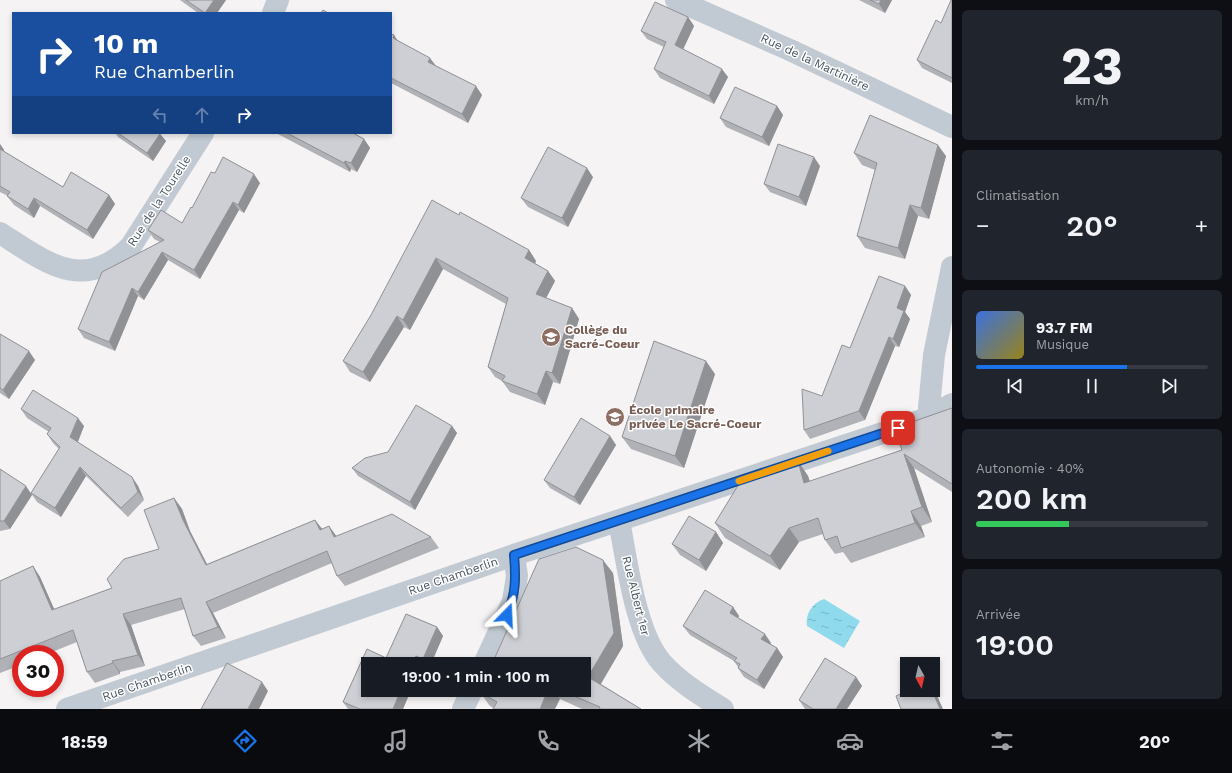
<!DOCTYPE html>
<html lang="fr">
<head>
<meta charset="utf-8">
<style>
  body { margin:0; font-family:"Work Sans",sans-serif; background:#20242c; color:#f1f3f6; height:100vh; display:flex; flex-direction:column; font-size:15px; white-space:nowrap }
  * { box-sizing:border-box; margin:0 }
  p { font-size:13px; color:#9ea1a6 }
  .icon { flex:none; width:22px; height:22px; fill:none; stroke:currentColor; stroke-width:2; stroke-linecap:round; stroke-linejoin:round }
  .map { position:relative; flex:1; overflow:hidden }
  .details { display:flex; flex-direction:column; gap:10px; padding:10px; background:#0d0f14; width:280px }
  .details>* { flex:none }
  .hud { position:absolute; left:12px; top:12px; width:380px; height:122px; border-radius:0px; box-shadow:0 2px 6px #0003; background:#1a4fa0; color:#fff; overflow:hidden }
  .needle { width:26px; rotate:172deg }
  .controls { position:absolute; left:900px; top:657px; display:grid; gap:8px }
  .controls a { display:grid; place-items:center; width:40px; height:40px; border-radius:0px; background:#171b24; box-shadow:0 2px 6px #0003; font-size:20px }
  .speed { position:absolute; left:12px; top:645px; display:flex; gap:8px; font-size:20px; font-weight:700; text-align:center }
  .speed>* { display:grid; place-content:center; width:52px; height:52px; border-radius:50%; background:#171b24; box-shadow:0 2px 6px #0003; line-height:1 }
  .speed .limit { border:6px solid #d22; background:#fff; color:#111 }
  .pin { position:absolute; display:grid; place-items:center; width:34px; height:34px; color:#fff; margin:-17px; border-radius:8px; box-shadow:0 2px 6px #0006 }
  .me { position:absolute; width:44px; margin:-22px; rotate:21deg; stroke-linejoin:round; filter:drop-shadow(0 0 3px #0008) }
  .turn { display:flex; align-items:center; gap:14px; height:84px; padding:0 16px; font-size:18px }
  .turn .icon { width:52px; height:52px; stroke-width:2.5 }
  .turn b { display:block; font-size:28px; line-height:34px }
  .lanes { display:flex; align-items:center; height:38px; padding:0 16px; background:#0003; justify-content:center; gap:20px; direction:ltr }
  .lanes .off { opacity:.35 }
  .big { font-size:30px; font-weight:600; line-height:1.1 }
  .details .widget { flex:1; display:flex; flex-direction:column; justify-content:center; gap:6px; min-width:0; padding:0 14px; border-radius:6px; background:#20242c }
  .details .dial { align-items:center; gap:0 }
  .dial b { font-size:52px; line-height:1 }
  .song { display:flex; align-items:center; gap:12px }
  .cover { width:48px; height:48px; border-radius:6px; background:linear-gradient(135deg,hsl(220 70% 55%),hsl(50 70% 35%)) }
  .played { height:4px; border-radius:2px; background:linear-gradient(90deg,#1a73e8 65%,#363941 65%) }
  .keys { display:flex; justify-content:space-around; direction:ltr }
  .heat { display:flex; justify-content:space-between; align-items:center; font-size:22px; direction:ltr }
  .charge { height:6px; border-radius:3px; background:linear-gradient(90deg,#34c759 40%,#363941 0) }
  .trip { position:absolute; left:361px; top:657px; width:230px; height:40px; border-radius:0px; background:#171b24; box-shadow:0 2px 6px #0003; font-weight:600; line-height:40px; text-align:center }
  .tabs { display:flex; height:64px; justify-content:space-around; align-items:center; background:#090b0e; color:#9ea1a6 }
  .tabs .icon { width:28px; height:28px }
  .tabs .on { color:#1a73e8 }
  .tabs b { font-size:18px; color:#f1f3f6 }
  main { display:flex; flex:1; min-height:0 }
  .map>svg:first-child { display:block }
  .water { fill:url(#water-ripples) }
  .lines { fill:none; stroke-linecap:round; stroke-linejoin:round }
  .minor { stroke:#c1cad2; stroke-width:22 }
  .wall { fill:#b0b2b7 }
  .shaded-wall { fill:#909195 }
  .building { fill:#cdcfd5; stroke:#909195 }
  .route-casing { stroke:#114b97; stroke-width:10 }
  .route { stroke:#1a73e8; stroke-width:7 }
  .slow { stroke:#f59e0b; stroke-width:7 }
  .labels { text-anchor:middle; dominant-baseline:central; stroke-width:3; stroke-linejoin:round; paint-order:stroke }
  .street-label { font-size:12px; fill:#4a5661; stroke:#fff }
  .education-label { font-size:12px; font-weight:bold; fill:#785e54; stroke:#fff; text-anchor:start }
</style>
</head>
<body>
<main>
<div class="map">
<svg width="952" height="709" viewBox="0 0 952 709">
  <defs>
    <pattern id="water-ripples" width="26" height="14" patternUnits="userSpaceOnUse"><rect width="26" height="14" fill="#90daee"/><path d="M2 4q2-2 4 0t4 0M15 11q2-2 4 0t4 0" fill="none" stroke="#78b4c4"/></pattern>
  </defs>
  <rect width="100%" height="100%" fill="#f5f3f3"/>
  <path class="water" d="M824 599 860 621 844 648 807 626C805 614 812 603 824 599Z"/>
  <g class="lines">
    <path class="minor" d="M676 0 790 50 952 127
      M273 13 278 0
      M0 233C46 262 83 294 131 246L203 133
      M928 418 934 355 952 267
      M619 521C627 560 635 633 662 663 679 682 702 696 723 709
      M484 664 513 601 517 576 514 555
      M67 709 514 555 928 418 952 404
      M463 709 472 690"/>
  </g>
  <path class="wall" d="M180 0H226L217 13H198Z
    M859 0H892L885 13Z
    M952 0V83L922 68 917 60 941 23Z
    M688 17 694 26 683 49 728 77 714 104 660 78 654 69 664 47 647 39 641 31Z
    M391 34 398 41 482 95 468 123 391 83Z
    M777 106 783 115 769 146 726 127 720 118Z
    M115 133H159L166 141 153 161 118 137Z
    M276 133H353L364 139 370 148 357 172 351 169 350 172Z
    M0 144 4 150 3 151 63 187 109 195 115 204 93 239 40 206 34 218 14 205 7 196H8L0 192Z
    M854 153 946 156 929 219 918 216 905 259 865 248 857 236 875 170 862 165Z
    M820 166 806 206 770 192 764 184Z
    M593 177 568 227 528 207 521 198Z
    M260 183 244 213 239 210 200 279 168 260 144 300 138 296 115 351 84 338 78 329 160 242 154 239 148 230 182 223 192 208Z
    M459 215 529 250 536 261 535 263 548 271 555 281 546 298 572 308 579 319 560 384 553 382 545 405 510 392 502 381 495 377 488 367 506 304 443 269 410 330 404 327 370 382 350 372 343 361Z
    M905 286 911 295 905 312 910 319 899 347 895 346 865 420 810 439 804 430 822 396 850 348Z
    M0 334 35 360 9 399 0 393Z
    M715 374 684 468 631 449 622 437Z
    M952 408V492L914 468 932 522 921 526 925 537 851 563 843 552 835 554 825 540 823 534 799 542 780 570 725 538 715 523 798 461 808 476 810 482 902 450 909 423Z
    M21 409 84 426 78 442 132 477 138 486 144 500 128 517 86 476 61 517 37 502 31 493 59 449 53 443 47 434 49 432 27 418Z
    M452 426 457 433 415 510 358 476 352 468 388 452Z
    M610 436 616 445 580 505 550 488 544 480Z
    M0 469 32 495 10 529 0 531Z
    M174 498 182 509 190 531 207 564 315 520 322 529 329 526 336 536 431 537 439 548 345 586 337 576 332 563 213 613 226 638 201 646 193 636 185 609 131 625 145 666 120 672V674L95 683 87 672 77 642 47 654H21V665L0 673V581L33 566 40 577 54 609 112 588 159 549Z
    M716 532 723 543 706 571 680 555 672 544Z
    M613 573 623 646 601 684 641 709H582L560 699 493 708 489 705 480 692 481 690H584Z
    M733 607 739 616 738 618 771 643 770 644 777 648 783 657 764 689 744 677 738 668V667L734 661 690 635 683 626Z
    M406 614 437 627 443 636 431 664H368V690H411L403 709H348L343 702 367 649 386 658Z
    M856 677 862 686 847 709H805L799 700Z"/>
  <path class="shaded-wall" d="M214 0H226L217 13H205Z
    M881 0H892L885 13 879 4Z
    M688 17 694 26 681 54 675 45Z
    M394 35 400 44 393 38Z
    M430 58 436 66 428 62Z
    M722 69 728 77 714 104 709 96Z
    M476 86 482 95 468 123 462 114Z
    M777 106 783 115 769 146 762 137Z
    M160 134 166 141 153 161 147 153Z
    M364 139 370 148 357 172 351 163Z
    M0 144 4 150 1 155 0 153Z
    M938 145 946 156 929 219 921 208Z
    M814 157 820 166 806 206 799 197Z
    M345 161 351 169 350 172 344 163Z
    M587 168 593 177 568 227 562 218Z
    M254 174 260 183 244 213 238 205Z
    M109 195 115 204 93 239 87 230Z
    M34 198 40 206 34 218 28 209Z
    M233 202 239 210 200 279 194 270Z
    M910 205 918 216 905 259 898 248Z
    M529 250 536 261 533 268 525 258Z
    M162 252 168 260 144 300 138 292Z
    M436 258 443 269 410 330 403 320Z
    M548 271 555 281 543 304 536 294Z
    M905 286 911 295 905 312 910 319 899 347 893 339 897 308Z
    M132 288 138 296 115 351 109 342Z
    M572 308 579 319 560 384 552 373Z
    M397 316 404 327 370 382 363 372Z
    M889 337 895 346 865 420 859 411Z
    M29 351 35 360 9 399 3 390Z
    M706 361 715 374 684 468 675 456Z
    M546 371 553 382 545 405 537 394Z
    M78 418 84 426 76 446 70 437Z
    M452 426 457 433 415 510 410 502Z
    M610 436 616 445 580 505 574 497Z
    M904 454 914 468 932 522 922 507Z
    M798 461 808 476 815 498 804 483Z
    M80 467 86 476 61 517 55 508Z
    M132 477 138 486 144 500 138 492Z
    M26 486 32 495 10 529 4 521Z
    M174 498 182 509 190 531 213 576 206 565 183 520Z
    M911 511 921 526 925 537 915 523Z
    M315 520 323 530H320Z
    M329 526 337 537H334Z
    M789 528 799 542 780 570 770 556Z
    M716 532 723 543 706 571 699 560Z
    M603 560 613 573 623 646 597 690 588 677Z
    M33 566 40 577 59 620 52 610Z
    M206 602 213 613 226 638 218 627Z
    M733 607 739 616 736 621 730 613Z
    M123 614 131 625 145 666 138 655Z
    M437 627 443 636 431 664H427L423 659Z
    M765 634 771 643 768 648 761 639Z
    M777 648 783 657 764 689 757 680Z
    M416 656 422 664H412Z
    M112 661 120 672V674L113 663Z
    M856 677 862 686 847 709H836Z
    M262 682 268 691 259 709H248Z
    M933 688 935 691 943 709H940L932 690H933Z
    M401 690H411L403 709H393Z
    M548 690H553L560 699 555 709H540Z"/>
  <path class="building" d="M186 0H214L205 13Z
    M870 0H881L879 4Z
    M951 0H952V78L917 60 936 20 941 23Z
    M655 2 688 17 675 45 722 69 709 96 654 69 666 42 641 31Z
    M323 10 328 13H321Z
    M391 34 394 35 393 38 430 58 428 62 476 86 462 114 391 78Z
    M735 87 777 106 762 137 720 118Z
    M870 115 938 145 921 208 910 205 898 248 857 236 877 163 854 153Z
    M118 133H159L160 134 147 153Z
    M287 133H353L364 139 351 163 345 161 344 163Z
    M778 144 814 157 799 197 764 184Z
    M548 147 587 168 562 218 521 198Z
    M0 149 63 187 71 172 109 195 87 230 34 198 28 209 7 196 10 192 0 186Z
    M223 157 254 174 238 205 233 202 194 270 162 252 138 292 132 288 109 342 78 329 102 272 164 240 148 230 161 210 182 223 191 207 192 208 211 172 215 173Z
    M432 200 459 215 460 212 529 250 525 258 548 271 536 294 572 308 552 373 546 371 537 394 502 381 505 376 488 367 508 298 436 258 403 320 397 316 363 372 343 361 371 315Z
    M879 276 905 286 897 308 904 311 893 339 889 337 859 411 804 430 802 389 822 396 842 345 850 348Z
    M0 334 29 351 3 390 0 388Z
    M654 341 706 361 675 456 622 437Z
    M33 390 78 418 70 437 132 477 138 492 121 508 80 467 55 508 31 493 60 447 47 434 51 428 21 409Z
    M416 405 452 426 410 502 352 468 365 458 388 452Z
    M952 408V484L904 454 922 507 911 511 915 523 841 548 837 536 825 540 818 518 789 528 770 556 715 523 742 479 798 461 804 483 902 450 893 425 905 421 909 423Z
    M581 418 610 436 574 497 544 480Z
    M0 469 26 486 4 521H0Z
    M174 498 183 520 206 565 315 520 320 530 329 526 334 537 392 514 431 537 337 576 327 551 206 602 218 627 193 636 181 598 123 614 138 655 112 661 113 663 87 672 73 630 0 659V581L33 566 52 610 112 588 107 579 124 559 159 549 144 510Z
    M689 516 716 532 699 560 672 544Z
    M576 547 603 560 614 633 588 677 641 709H599L600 707 560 690H584V664H492L539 559Z
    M705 590 733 607 730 613 765 634 761 639 777 648 757 680 738 668 740 664 734 661 737 658 683 626Z
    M406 614 437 627 423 659 416 656 412 664H368V690H401L393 709H360L343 702 367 649 386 658Z
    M825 658 856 677 836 709H813L799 700Z
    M227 663 262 682 248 709H201Z
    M481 690H548L540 709H493L497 702 480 692Z
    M910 690H932L940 709H901L896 696Z"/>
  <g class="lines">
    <g class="route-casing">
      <path id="route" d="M507 615C516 594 516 577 514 555L898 428"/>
    </g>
    <use href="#route" class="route"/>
    <path class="slow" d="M739 481 828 451"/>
  </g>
  <defs>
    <g id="school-disc" transform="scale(1)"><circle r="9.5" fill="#8d6e63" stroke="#fff"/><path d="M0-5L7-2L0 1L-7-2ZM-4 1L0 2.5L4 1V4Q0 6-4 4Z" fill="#fff"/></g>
  </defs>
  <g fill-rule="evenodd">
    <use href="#school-disc" x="551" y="337"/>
    <use href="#school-disc" x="615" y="417"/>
  </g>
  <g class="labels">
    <g class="street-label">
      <text transform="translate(815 62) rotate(25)">Rue de la Martinière</text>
      <text transform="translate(159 201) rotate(-57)">Rue de la Tourelle</text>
      <text transform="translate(453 576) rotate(-19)">Rue Chamberlin</text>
      <text transform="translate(636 596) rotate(76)">Rue Albert 1er</text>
      <text transform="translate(147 682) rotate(-19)">Rue Chamberlin</text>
    </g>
    <g class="education-label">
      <text x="565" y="330">Collège du<tspan x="565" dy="14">Sacré-Coeur</tspan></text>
      <text x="629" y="410">École primaire<tspan x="629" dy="14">privée Le Sacré-Coeur</tspan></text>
    </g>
  </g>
</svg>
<div class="controls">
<a><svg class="needle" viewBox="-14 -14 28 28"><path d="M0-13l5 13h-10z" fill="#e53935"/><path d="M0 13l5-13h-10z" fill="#9ea1a6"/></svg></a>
</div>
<div class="speed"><div class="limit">30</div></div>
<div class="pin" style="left:898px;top:428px;background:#d93025"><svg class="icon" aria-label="arrive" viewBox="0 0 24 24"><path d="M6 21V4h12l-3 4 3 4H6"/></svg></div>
<svg class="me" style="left:507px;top:615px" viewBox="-20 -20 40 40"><path d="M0-17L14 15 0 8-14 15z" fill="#1a73e8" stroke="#fff" stroke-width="4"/></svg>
<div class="trip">19:00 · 1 min · 100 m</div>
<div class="hud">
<div class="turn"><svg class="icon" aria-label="right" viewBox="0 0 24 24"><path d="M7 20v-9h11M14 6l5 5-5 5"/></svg><div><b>10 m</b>Rue Chamberlin</div></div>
<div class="lanes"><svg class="icon off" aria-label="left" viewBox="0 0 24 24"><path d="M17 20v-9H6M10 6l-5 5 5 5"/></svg><svg class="icon off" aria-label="ahead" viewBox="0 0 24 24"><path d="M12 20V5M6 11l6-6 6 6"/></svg><svg class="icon" aria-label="right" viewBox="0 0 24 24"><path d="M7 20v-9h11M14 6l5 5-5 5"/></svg></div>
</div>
</div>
<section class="details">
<div class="widget dial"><b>23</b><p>km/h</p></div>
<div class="widget"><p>Climatisation</p>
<div class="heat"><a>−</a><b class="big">20°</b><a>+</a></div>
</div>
<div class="widget">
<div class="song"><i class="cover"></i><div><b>93.7 FM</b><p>Musique</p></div></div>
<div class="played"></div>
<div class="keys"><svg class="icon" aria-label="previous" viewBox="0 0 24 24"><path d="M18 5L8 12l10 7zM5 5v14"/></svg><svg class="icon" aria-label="pause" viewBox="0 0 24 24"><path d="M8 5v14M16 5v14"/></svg><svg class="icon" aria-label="next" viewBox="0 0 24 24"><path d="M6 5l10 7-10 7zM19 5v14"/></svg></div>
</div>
<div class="widget"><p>Autonomie · 40%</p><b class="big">200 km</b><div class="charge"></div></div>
<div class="widget"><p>Arrivée</p><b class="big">19:00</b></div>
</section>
</main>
<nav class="tabs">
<b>18:59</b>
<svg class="icon on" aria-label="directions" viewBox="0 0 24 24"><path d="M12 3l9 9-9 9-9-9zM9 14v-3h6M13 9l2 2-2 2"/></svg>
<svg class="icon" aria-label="music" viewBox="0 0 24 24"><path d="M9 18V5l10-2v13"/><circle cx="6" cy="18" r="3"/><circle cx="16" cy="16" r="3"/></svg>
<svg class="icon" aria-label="phone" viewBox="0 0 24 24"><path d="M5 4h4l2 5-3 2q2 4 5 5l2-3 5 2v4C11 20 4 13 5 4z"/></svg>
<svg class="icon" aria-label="climate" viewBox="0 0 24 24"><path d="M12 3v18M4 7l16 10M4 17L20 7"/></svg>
<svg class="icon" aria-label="car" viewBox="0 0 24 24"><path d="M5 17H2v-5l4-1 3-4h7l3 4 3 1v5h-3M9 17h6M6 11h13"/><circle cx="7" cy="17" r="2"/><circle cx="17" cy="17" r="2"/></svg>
<svg class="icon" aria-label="filters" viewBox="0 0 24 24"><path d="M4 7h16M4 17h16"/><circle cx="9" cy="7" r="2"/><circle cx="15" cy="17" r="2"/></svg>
<b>20°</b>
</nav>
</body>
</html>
